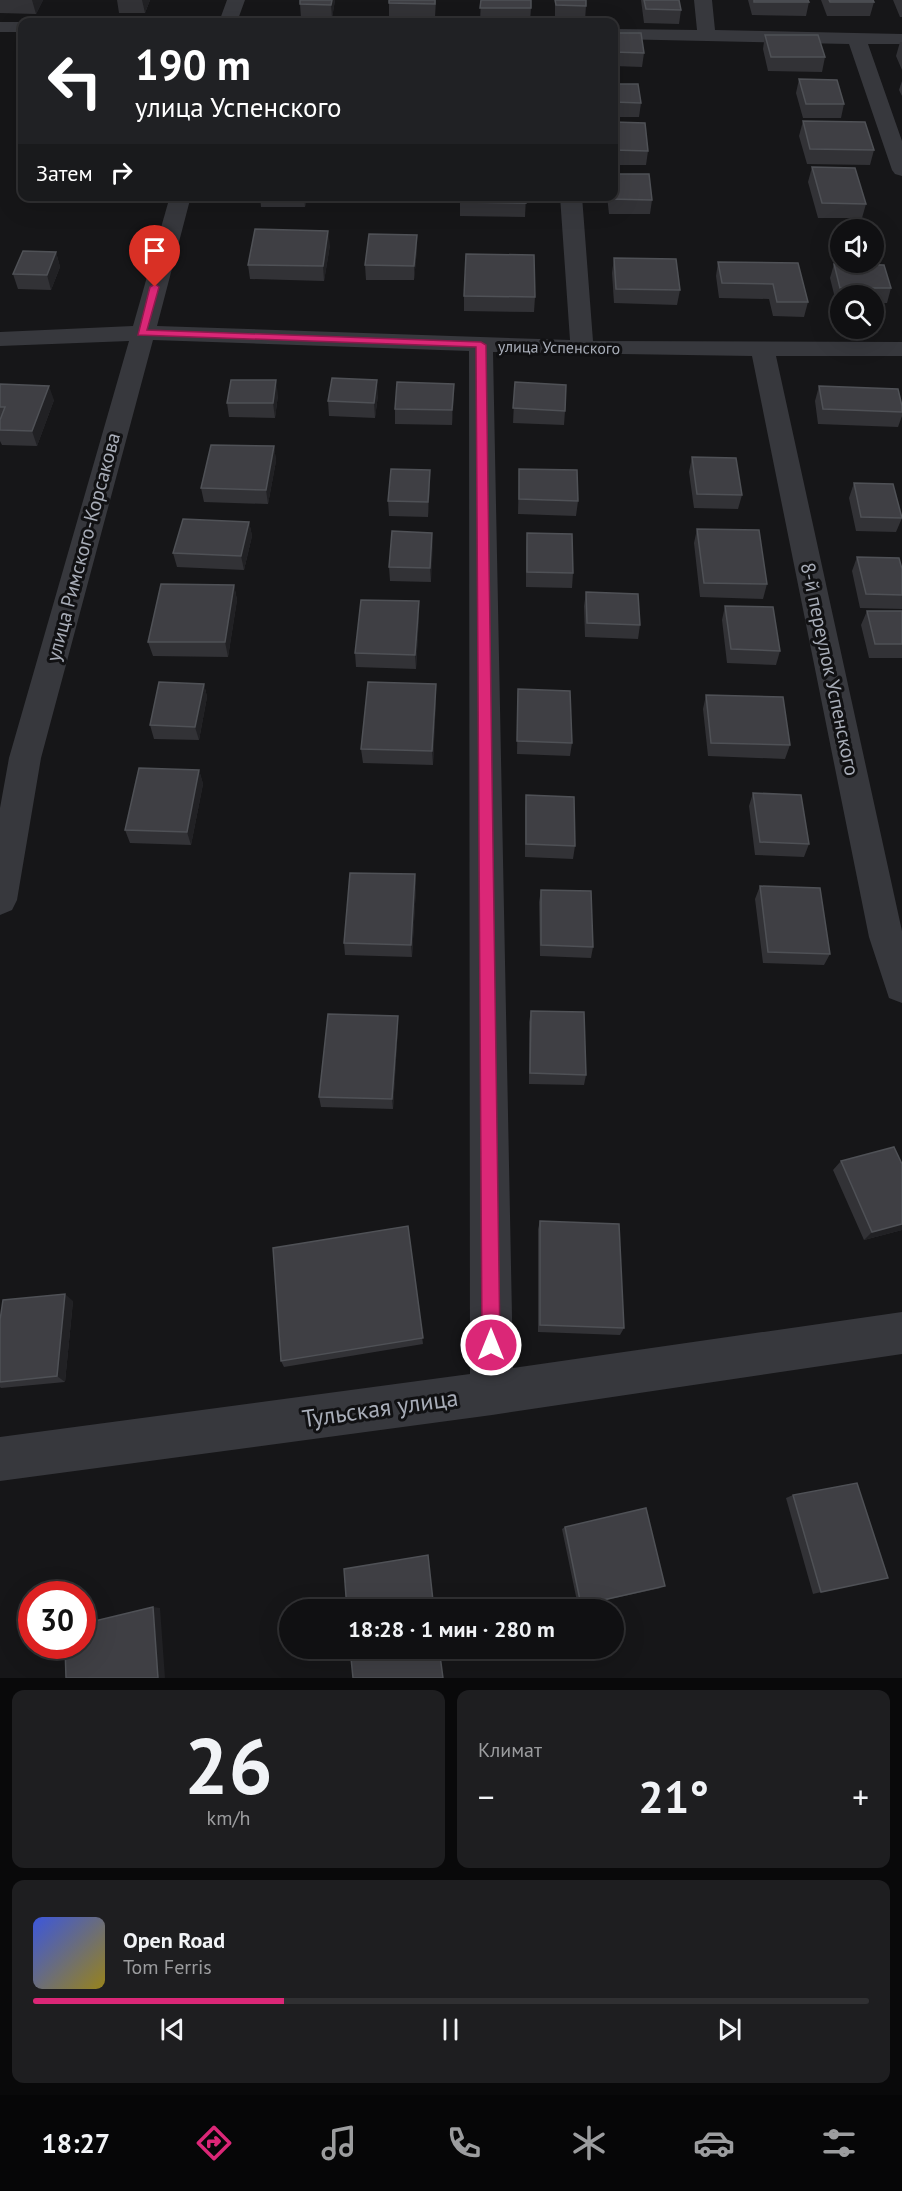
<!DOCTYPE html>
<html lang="ru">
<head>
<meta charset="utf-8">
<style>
  body { margin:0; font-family:"PT Sans",sans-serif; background:#1e1e20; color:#f1f3f6; height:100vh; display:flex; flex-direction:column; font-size:22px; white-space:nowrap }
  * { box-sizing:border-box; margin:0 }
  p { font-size:20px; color:#9c9d9f }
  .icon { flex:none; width:33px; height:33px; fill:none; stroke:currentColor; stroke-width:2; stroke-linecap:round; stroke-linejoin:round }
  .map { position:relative; height:1678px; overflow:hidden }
  .drawer { display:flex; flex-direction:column; gap:12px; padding:12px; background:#09090a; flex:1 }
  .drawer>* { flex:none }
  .top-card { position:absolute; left:18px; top:18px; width:600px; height:183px; border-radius:12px; box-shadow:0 6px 24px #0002,0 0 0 2px #303032; background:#202124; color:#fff; overflow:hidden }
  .controls { position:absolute; left:830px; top:219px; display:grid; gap:12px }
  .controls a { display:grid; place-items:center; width:54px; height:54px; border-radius:50%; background:#101012; box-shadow:0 6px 24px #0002,0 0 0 2px #303032; font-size:30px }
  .speed { position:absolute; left:18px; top:1581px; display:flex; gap:12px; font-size:30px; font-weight:700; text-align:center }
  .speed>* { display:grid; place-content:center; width:78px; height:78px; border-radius:50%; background:#101012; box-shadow:0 6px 24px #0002,0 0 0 2px #303032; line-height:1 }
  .speed .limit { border:9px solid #d22; background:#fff; color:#111 }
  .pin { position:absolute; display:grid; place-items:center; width:51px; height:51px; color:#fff; margin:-62px -26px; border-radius:50% 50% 50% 0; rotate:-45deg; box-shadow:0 0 6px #0007 }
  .pin .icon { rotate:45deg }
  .me { position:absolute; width:66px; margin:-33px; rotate:0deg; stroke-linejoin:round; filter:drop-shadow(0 0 4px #0008) }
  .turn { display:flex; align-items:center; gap:21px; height:126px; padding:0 18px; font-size:27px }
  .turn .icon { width:78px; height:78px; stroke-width:2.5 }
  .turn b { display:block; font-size:42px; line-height:51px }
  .then { display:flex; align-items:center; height:57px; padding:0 18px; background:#0003; gap:12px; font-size:22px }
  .big { font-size:45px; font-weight:800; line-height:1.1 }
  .drawer .tile { flex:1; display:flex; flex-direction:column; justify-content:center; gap:9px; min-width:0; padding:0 21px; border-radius:12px; background:#1e1e20 }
  .drawer .dial { align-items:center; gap:0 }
  .dial b { font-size:78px; line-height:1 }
  .song { display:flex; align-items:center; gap:18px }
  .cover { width:72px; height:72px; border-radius:9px; background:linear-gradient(135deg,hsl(230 70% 55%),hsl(50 70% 35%)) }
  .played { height:6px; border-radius:3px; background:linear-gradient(90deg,#db2777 30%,#303032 30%) }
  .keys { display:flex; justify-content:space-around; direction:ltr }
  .heat { display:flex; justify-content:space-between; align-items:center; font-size:33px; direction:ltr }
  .drawer .tiles { flex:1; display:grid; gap:12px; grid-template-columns:1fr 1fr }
  .tile:last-child { grid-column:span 2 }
  .trip { position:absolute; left:279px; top:1599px; width:345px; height:60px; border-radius:30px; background:#101012; box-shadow:0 6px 24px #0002,0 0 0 2px #303032; font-weight:800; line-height:60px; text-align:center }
  .tab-bar { display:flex; height:96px; justify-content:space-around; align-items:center; background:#060607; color:#9c9d9f }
  .tab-bar .icon { width:42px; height:42px }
  .tab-bar .current { color:#db2777 }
  .tab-bar b { font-size:27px; color:#f1f3f6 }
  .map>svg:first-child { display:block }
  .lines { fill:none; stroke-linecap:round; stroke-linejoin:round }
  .street { fill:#37383d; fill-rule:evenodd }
  .wall { fill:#323236 }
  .shaded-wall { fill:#212124 }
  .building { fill:#3f3f44; stroke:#4f5156; stroke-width:1.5 }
  .route { fill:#db2777; stroke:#8e194d; stroke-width:1.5 }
  .labels { text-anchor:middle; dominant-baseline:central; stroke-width:6; stroke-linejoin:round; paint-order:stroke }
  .far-street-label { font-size:16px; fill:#a8adb8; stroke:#111113 }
  .street-label { font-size:20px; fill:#a8adb8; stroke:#111113 }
  .near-street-label { font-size:24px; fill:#a8adb8; stroke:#111113 }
</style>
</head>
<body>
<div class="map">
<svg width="902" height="1678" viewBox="0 0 902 1678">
  <rect width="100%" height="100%" fill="#161618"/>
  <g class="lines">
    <path class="street" d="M227 0H245L237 22H219Z
      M694 0H712L715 30 902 34V44H868L902 141V176L895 174 892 170 849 44 614 39V29L697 30Z
      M0 22H26H22V32H0Z
      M170 196H191L157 326 570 340 560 196H582L593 341 902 342V356H776L902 931V1003L889 998 869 937 752 356 493 352 513 1368 902 1312V1354L492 1415 0 1481V1437L470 1374 469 351 153 340 41 758 17 900 12 910 0 915V808L9 758 129 341 0 346V332L133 326Z"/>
  </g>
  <path class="wall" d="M0 0H43L36 14 0 13Z
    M117 0H150L145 13H119Z
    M300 0H335L332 18H301L300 4Z
    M436 0 435 17H389V3Z
    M481 0 531 8 530 22 480 21Z
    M555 0H586V6L585 20 555 19Z
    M641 0H679L681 10 679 24 644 23Z
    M748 0H808L809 2 806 16 752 15Z
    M821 0H873L874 2 870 16H827Z
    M893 0H902V17H900Z
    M614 33 644 53 642 67 614 66Z
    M765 35 825 57 822 72 768 71 763 49Z
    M900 42H902V70L896 56Z
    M799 79 844 104 841 118H803L796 93Z
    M902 81V96L899 90Z
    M614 84 641 103 639 117H614Z
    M803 121 874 150 870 165 807 164 799 136Z
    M614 122 648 151 646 165H614Z
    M812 167 866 204 862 218H818L808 182Z
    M260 196H307L305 207H261Z
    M460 196H526L525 217 460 216Z
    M607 196 652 200 650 214H609Z
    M330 245 324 281 250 279 248 265Z
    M417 249 414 280H366L365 265Z
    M56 252 60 267 51 290 18 289 13 274Z
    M614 258 680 290 677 305 614 303 612 273Z
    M718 262 798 263 808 302 804 317 773 316 769 299 719 298 716 276Z
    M834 264 891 288 887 303H873V296H840V302H836L830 278Z
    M464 296 535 297 534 312 464 311Z
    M515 382 565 411 564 425 513 423Z
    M0 384 54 400 37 446 2 445 0 441Z
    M454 384 452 425 395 424V409Z
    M819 386 902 406V416L898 427 818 424 815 401Z
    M278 395 275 418 229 417 227 403Z
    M378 395 375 418 329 416 328 401Z
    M274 446 276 461 268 504 204 502 201 488Z
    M692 457 742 495 738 509 694 508 689 472Z
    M519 469 578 501 576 516 518 514Z
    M430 470V484L428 517 389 516 388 501Z
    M854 483 902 518 896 532 856 531 849 498Z
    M249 522 252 536 244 570 177 567 173 553Z
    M697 529 767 584 763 599 700 597 694 543Z
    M432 533 431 582 390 581 389 567Z
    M527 533 573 573 572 588 526 587V547Z
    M857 557 902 569V609L860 608 852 571Z
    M234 585 237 600 228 657 153 656 148 642Z
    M586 592 640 625 638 639 585 637 584 606Z
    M725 606 780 651 776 665 727 663 722 620Z
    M867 611H902V658H869L861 625Z
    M419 615 416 669 356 667 355 653Z
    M204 684 207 697 199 740 154 739 150 725Z
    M518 689 572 743 570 756 517 754Z
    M706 695 790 745 785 759 708 756 703 709Z
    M436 698 433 765 363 763 361 749Z
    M199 770 203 784 191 845 130 843 125 830Z
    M753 793 809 844 804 857 755 855 749 806Z
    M526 795 575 846 573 859 525 857V808Z
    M415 874 416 887 412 957 345 955 344 943Z
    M760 886 830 954 824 965 763 963 755 899Z
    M541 890 593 947 591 958 540 956 539 902Z
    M531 1011 586 1075 584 1085 529 1084V1022Z
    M398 1016V1027L393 1109 321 1107 319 1097Z
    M841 1161 902 1230 864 1240 833 1170Z
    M540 1221 624 1328 620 1335 538 1332V1229Z
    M408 1226 423 1344 284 1367 281 1361Z
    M73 1301 65 1382 1 1388 0 1387V1320Z
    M793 1495 821 1592 813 1594 786 1498Z
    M565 1527 661 1588 578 1606 562 1529Z"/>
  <path class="shaded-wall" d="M32 0H43L36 14Z
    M142 0H150L145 13Z
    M332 0H335L332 18 331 5Z
    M304 196H307L305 207Z
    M328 231 330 245 324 281 323 266Z
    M417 235V249L414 280V266Z
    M56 252 60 267 51 290 47 275Z
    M276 380 278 395 275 418 273 403Z
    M377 380 378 395 375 418 374 403Z
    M454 384V399L452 425V410Z
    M49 386 54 400 37 446 32 431Z
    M274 446 276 461 268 504 266 490Z
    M430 470V484L428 517V502Z
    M249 522 252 536 244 570 241 556Z
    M432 533 433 547 431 582 430 568Z
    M234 585 237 600 228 657 225 642Z
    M419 601V615L416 669 415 655Z
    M204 684 207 697 199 740 195 727Z
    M436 684V698L433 765 432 751Z
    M199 770 203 784 191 845 187 832Z
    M415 874 416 887 412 957 411 945Z
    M398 1016V1027L393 1109 392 1099Z
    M902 1224V1230L864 1240 872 1232Z
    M65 1294 73 1301 65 1382 57 1376Z
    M153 1607 160 1608 165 1678H158Z"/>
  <path class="building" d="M300 0H332L331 5 300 4Z
    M389 0H435V4L389 3Z
    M481 0H531V8H480Z
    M555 0H586V6L556 5Z
    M644 0H679L681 10 646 9Z
    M754 0H808L809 2H754Z
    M829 0H873L874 2H830Z
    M614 33H641L644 53 614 52Z
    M765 35H818L825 57H771Z
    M799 79 837 80 844 104H806Z
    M614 84H638L641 103 614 102Z
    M803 121 865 122 874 150 810 149Z
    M614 122 645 123 648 151 614 150Z
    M812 167 855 168 866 204 822 203Z
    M614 174H649L652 200 610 199V196H614Z
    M460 196H526V203L460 202Z
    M255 229 328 231 323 266 248 265Z
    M369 234 417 235 414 266 365 265Z
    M23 251 56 252 47 275 13 274Z
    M466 254 534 255 535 297 464 296Z
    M614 258 676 259 680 290 616 289Z
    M718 262 798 263 808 302H777L773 284 722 283Z
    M834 264 884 265 891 288H840Z
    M332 378 377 380 374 403 328 401Z
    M231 380H276L273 403H227Z
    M397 382 454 384 452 410 395 409Z
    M515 382 566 385 565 411 513 408Z
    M0 384 49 386 32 431 0 430V420L5 407H0Z
    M819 386 898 389 902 406V412L823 409Z
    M211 445 274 446 266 490 201 488Z
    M692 457 736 458 742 495 697 494Z
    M391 469 430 470 428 502 388 501Z
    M519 469 577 470 578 501 519 499Z
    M854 483 893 484 902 518 861 517Z
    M183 519 249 522 241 556 173 553Z
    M697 529 759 530 767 584 704 583Z
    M392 531 432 533 430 568 389 567Z
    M527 533 572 534 573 573 527 572Z
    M857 557 899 558 902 569V595L866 594Z
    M161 584 234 585 225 642H148Z
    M586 592 638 594 640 625 587 623Z
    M361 600 419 601 415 655 355 653Z
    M725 606 773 607 780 651 731 649Z
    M867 611H902V644H875Z
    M159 682 204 684 195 727 150 725Z
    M368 682 436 684 432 751 361 749Z
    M518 689 570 691 572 743 517 741Z
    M706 695 783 697 790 745 711 743Z
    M139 768 199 770 187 832 125 830Z
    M753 793 801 795 809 844 760 842Z
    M526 795 574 797 575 846 526 844Z
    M350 873 415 874 411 945 344 943Z
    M760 886 820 888 830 954 768 952Z
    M541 890 591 891 593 947 541 945Z
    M531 1011 584 1012 586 1075 530 1073Z
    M328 1014 398 1016 392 1099 319 1097Z
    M894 1147 902 1164V1224L872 1232 841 1161Z
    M540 1221 619 1224 624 1328 540 1325Z
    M408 1226 423 1338 281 1361 273 1248Z
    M65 1294 57 1376 0 1382V1320L3 1300Z
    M857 1483 888 1578 821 1592 793 1495Z
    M646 1508 665 1586 581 1605 565 1527Z
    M428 1555 434 1610H347L344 1569Z
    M153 1607 158 1678H66L65 1646H82V1624Z
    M350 1648H439L443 1678H353Z"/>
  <path class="route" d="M155 284 159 287 147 330 481 342 486 345 500 1345 497 1352 491 1354 485 1352 482 1345 476 347 138 335 150 287Z"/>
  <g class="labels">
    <g class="far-street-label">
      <text transform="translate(559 347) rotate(1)">улица Успенского</text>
    </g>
    <g class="street-label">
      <text transform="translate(83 547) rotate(-75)">улица Римского-Корсакова</text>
      <text transform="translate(830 669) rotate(78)">8-й переулок Успенского</text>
    </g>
    <g class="near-street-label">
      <text transform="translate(380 1408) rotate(-8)">Тульская улица</text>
    </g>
  </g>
</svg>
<div class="controls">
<a><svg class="icon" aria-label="sound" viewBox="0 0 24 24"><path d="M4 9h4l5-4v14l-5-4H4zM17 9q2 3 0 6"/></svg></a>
<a><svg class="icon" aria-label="search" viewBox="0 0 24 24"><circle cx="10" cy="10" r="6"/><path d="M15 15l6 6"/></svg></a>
</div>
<div class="speed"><div class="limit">30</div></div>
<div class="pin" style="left:155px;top:287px;background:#d93025"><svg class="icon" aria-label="arrive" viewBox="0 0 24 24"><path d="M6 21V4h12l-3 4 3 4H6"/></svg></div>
<svg class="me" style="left:491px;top:1345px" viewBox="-20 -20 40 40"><circle r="17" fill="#db2777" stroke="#fff" stroke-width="3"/><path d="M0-11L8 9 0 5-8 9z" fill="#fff"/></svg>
<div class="trip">18:28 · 1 мин · 280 m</div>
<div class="top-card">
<div class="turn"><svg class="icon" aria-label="left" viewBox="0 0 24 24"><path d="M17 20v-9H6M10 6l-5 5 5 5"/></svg><div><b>190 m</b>улица Успенского</div></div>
<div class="then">Затем<svg class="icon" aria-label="right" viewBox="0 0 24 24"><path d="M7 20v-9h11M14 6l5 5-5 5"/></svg></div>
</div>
</div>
<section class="drawer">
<div class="tiles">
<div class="tile dial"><b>26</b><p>km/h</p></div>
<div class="tile"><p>Климат</p>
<div class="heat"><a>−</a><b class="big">21°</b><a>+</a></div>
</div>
<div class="tile">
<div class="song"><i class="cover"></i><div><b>Open Road</b><p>Tom Ferris</p></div></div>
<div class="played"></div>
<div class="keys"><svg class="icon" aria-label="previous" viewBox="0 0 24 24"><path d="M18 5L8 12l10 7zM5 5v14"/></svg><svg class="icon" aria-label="pause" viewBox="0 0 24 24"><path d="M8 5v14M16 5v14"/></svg><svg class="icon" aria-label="next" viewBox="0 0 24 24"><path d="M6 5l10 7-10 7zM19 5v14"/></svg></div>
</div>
</div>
</section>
<nav class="tab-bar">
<b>18:27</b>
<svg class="icon current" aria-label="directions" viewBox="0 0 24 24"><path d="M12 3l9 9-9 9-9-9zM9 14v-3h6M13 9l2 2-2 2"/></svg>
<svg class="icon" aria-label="music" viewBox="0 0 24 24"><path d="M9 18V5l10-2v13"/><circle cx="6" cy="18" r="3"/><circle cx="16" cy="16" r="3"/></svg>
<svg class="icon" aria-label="phone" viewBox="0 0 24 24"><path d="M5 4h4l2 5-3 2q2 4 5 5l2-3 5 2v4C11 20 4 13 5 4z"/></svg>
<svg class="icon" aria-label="climate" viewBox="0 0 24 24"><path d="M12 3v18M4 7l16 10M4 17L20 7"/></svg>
<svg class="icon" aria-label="car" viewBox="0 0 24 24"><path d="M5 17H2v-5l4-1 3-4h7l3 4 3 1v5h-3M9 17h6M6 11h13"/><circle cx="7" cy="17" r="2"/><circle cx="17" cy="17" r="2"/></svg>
<svg class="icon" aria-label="filters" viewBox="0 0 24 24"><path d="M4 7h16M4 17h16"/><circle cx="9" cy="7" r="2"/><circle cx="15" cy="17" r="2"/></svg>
</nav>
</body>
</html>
